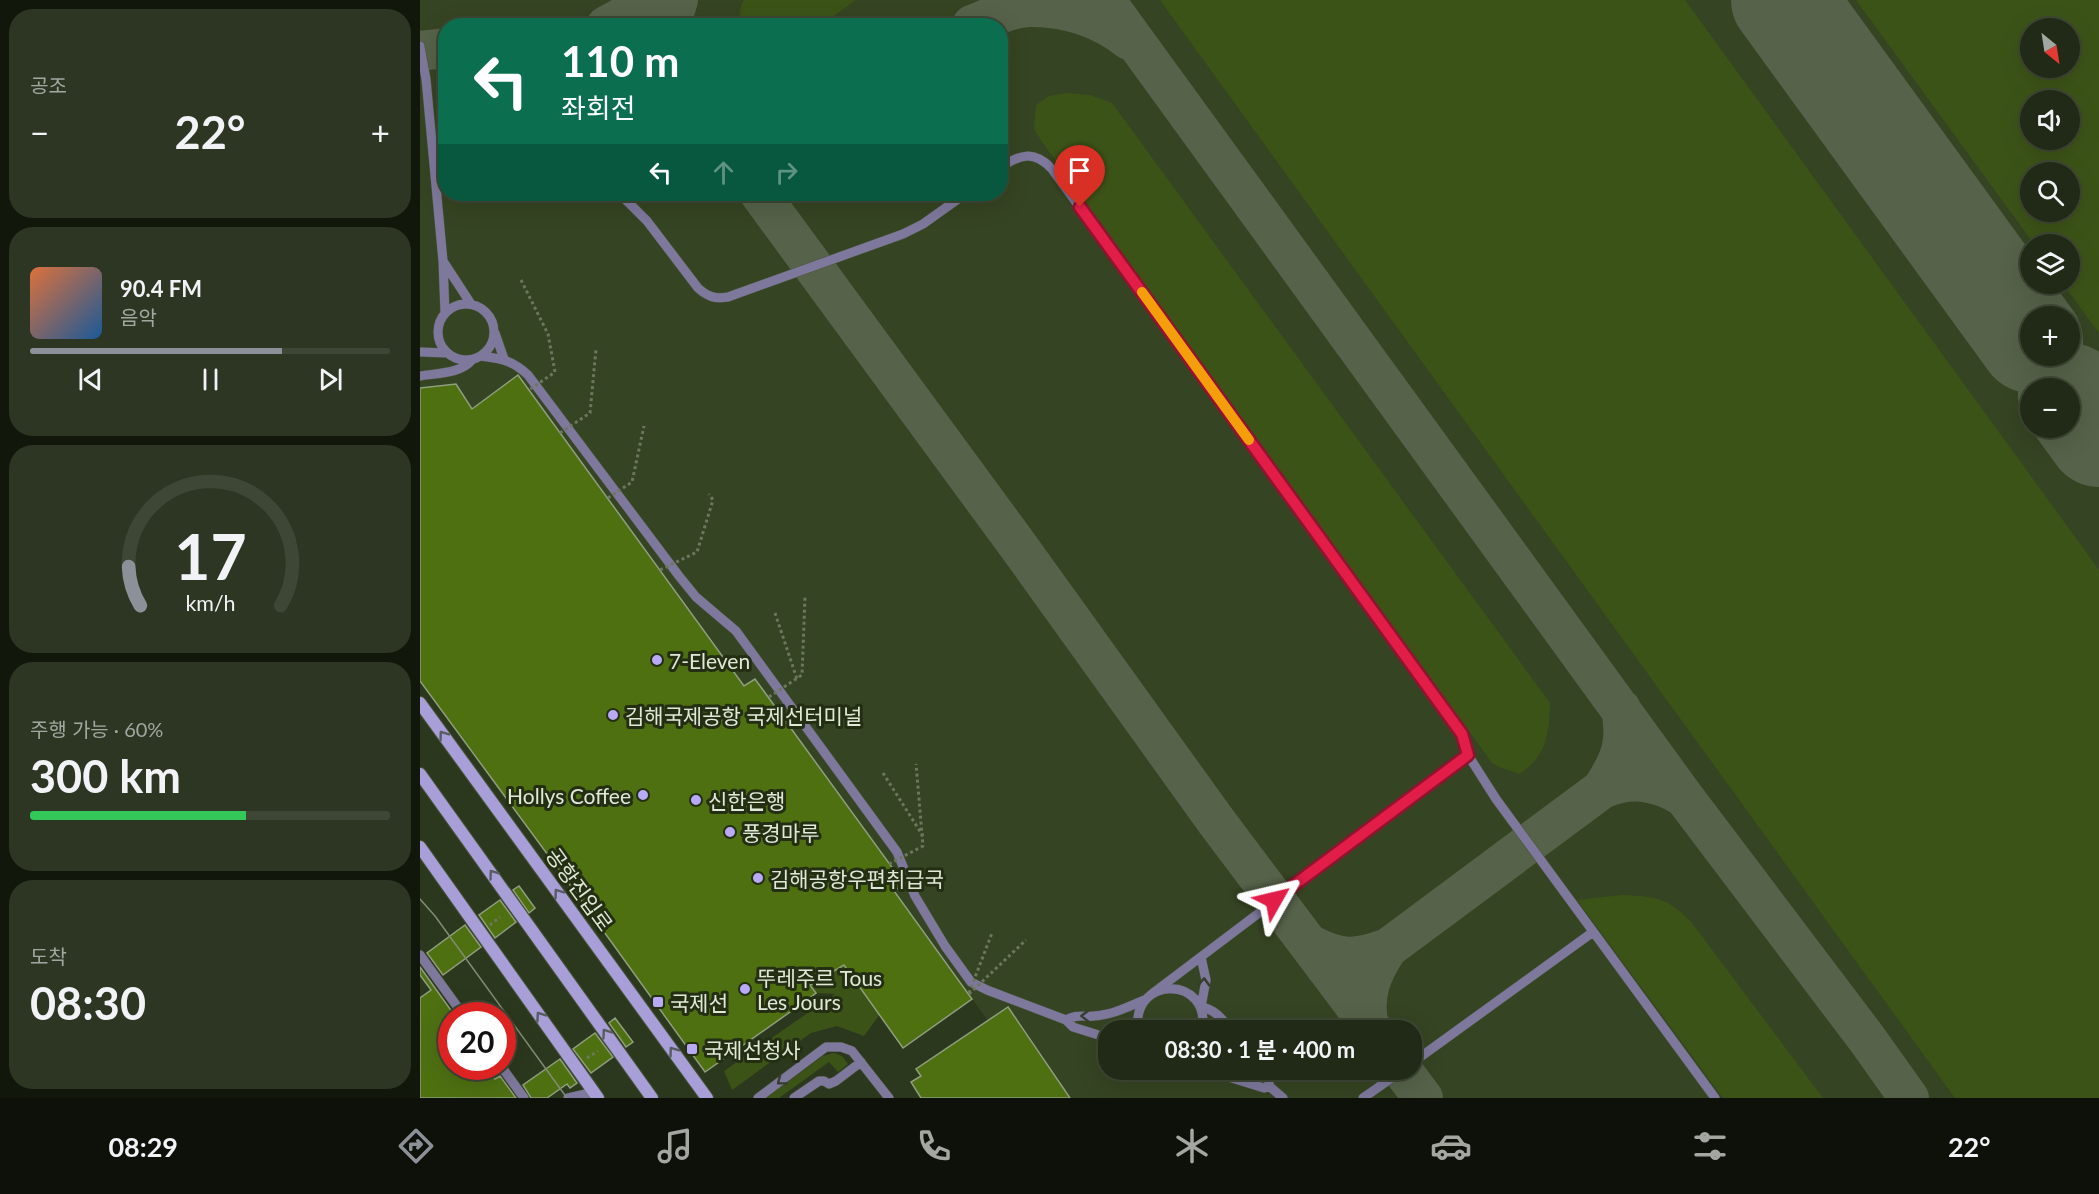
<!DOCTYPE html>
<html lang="ko">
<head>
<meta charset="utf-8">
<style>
  body { margin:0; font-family:Lato,"Noto Sans KR",sans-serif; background:#2d3623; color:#f1f3f6; height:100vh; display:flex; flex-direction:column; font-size:22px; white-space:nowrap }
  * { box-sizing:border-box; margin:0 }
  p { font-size:20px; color:#a2a7a1 }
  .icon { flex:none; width:33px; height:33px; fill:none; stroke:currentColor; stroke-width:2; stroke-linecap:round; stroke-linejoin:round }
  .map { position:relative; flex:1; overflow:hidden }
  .drawer { display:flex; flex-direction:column; gap:9px; padding:9px; background:#12170c; width:420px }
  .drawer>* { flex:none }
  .guide { position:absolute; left:18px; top:18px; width:570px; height:183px; border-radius:24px; box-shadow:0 6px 24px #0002,0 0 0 2px #3e4635; background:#0b6e4f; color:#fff; overflow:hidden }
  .needle { width:39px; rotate:150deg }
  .controls { position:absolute; left:1600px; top:18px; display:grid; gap:12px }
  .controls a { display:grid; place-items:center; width:60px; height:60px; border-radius:50%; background:#212a16; box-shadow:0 6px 24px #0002,0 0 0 2px #3e4635; font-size:30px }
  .speed { position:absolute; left:18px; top:1002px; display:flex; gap:12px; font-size:30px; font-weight:700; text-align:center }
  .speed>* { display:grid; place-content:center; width:78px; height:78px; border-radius:50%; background:#212a16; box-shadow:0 6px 24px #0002,0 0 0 2px #3e4635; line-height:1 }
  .speed .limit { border:9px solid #d22; background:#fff; color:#111 }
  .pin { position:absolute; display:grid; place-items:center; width:51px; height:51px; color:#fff; margin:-62px -26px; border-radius:50% 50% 50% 0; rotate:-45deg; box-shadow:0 0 6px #0007 }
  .pin .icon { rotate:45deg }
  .me { position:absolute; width:66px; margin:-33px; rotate:53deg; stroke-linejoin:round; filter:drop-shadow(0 0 4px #0008) }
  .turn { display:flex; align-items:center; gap:21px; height:126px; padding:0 24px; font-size:27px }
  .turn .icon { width:78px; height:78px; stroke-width:2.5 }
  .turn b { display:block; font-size:42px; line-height:51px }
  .lanes { display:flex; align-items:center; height:57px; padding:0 24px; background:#0003; justify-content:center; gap:30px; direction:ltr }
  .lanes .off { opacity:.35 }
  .big { font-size:45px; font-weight:700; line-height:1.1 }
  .drawer .card { flex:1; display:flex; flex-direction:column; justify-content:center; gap:9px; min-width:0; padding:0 21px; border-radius:24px; background:#2d3623 }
  .drawer .dial { align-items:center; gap:0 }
  .dial svg { height:156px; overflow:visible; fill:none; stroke:#3e4635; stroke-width:7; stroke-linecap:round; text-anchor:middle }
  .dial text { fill:#f1f3f6; stroke:none }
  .song { display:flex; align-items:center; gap:18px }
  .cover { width:72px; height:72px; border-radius:9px; background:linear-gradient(135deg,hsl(20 70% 55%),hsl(210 70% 35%)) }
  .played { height:6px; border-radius:3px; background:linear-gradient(90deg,#8c9099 70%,#3e4635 70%) }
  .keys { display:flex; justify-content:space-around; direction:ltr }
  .heat { display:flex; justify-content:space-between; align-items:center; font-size:33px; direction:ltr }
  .charge { height:9px; border-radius:4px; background:linear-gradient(90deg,#34c759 60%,#3e4635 0) }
  .trip { position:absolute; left:678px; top:1020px; width:324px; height:60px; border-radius:24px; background:#212a16; box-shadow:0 6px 24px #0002,0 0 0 2px #3e4635; font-weight:700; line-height:60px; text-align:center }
  .tab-bar { display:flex; height:96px; justify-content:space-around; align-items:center; background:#0d1109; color:#a2a7a1 }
  .tab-bar .icon { width:42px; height:42px }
  .tab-bar .current { color:#8c9099 }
  .tab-bar b { font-size:27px; color:#f1f3f6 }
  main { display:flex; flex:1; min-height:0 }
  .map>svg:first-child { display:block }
  .built { fill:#354422; fill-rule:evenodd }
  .green { fill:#3c5318; fill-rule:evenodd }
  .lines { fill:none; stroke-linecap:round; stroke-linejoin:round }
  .taxiway { stroke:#566249; stroke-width:40 }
  .runway { stroke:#566249; stroke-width:104 }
  .building { fill:#4e7011; stroke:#8f9e7f; stroke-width:1.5 }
  .service-casing { stroke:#49543b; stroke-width:10 }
  .secondary-casing { stroke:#49543b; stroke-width:14 }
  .path { stroke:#6d7760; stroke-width:3; stroke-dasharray:3 3; stroke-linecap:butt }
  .service { stroke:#7e789c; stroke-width:9 }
  .secondary { stroke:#a89ed8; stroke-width:12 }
  .tram { stroke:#818b75; stroke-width:1.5 }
  .path-bridge { stroke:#6d7760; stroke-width:3; stroke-dasharray:3 3; stroke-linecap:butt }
  .oneway { stroke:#585b62 }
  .oneway2 { stroke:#353d2e }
  .route-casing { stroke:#92132f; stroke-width:15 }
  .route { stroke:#e11d48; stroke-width:10 }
  .slow { stroke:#f59e0b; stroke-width:10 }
  .poi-dot { fill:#b9aaf7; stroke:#232e13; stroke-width:2 }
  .labels { text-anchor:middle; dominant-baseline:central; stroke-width:6; stroke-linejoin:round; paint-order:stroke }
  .poi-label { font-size:21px; fill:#e0e8d7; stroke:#232e13; text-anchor:start }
  .street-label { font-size:21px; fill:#e0e8d7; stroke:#232e13 }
</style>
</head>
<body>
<main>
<section class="drawer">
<div class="card"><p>공조</p>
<div class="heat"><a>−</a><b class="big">22°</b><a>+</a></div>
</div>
<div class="card">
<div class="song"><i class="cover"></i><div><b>90.4 FM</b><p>음악</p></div></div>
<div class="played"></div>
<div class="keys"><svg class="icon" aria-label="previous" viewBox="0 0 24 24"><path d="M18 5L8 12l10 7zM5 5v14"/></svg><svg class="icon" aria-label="pause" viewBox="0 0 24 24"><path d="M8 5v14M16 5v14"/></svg><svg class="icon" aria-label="next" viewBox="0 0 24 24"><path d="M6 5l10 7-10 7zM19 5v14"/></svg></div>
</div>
<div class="card dial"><svg viewBox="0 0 100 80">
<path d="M14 69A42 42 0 1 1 86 69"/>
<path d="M14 69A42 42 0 0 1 8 49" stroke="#8c9099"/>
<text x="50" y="56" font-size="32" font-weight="700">17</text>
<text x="50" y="72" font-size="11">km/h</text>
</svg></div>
<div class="card"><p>주행 가능 · 60%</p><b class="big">300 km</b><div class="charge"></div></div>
<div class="card"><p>도착</p><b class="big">08:30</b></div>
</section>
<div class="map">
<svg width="1679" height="1098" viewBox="0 0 1679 1098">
  <rect width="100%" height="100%" fill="#2c381d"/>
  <path class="built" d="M0 0H1679V1098H640L568 1021 474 891 484 884 335 679 324 686 98 376 52 409 35 385 0 388ZM26 26H580V194H26ZM1611 28H1650V68H1611ZM1611 100H1650V140H1611ZM1611 172H1650V212H1611ZM1611 244H1650V284H1611ZM1611 316H1650V356H1611ZM1611 388H1650V428H1611ZM688 1030H992V1070H688Z"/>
  <path class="green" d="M324 0H436L401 25H321C320 18 319 7 324 0Z
    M740 0H1265L1679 570V1098H1535Z
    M1436 0H1679V333L1643 284H1650V244H1614ZM1650 28V68H1611V28ZM1611 100H1650V140H1611ZM1611 172H1650V212H1611Z
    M646 93 670 95 692 103 1130 703C1129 735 1127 754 1100 774L1079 767 1072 763 620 139 614 129 616 105 629 96Z
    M1202 895C1236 897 1248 897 1272 923L1403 1098H1303L1157 900Z
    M424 965 460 1014 444 1036 417 1026 391 1033 312 1090 304 1071 415 994 396 993 390 985Z
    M414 1053 422 1056 428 1064 418 1072 409 1062 359 1098H346L403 1056Z"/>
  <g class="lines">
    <path class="taxiway" d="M685 0 1264 797 1447 1039 1489 1098
      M552 25C570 18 589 8 609 7 645 6 681 18 709 40
      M186 26 208 14 225 0
      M250 26 258 0
      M0 51 26 48
      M340 194 599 547 796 821 953 1030
      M1201 709C1208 743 1200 761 1182 789 1212 776 1238 781 1264 797
      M891 945C920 960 937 960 968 948 951 973 942 996 949 1026
      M968 948 1182 789
      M982 1070 1003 1098"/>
    <path class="runway" d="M1363 0 1611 341
      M1650 395 1679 435"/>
  </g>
  <path class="building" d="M98 375 324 686 335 679 482 881 483 885 474 891 552 999 483 1048 424 965 390 985 396 993 380 1005 285 1072 164 904 0 681V388L36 384 52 409Z
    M99 886 115 908 109 913 93 890Z
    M80 900 96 922 75 938 59 915Z
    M45 925 61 947 23 975 7 953Z
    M0 967 35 1016H32V1066H66L75 1079 80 1076 96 1098H0V998L11 990 0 975Z
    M588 1007 650 1098H501L491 1082 501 1076 496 1069Z
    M195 1018 213 1042 206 1047 189 1023Z
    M175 1033 193 1057 171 1073 153 1049Z
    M140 1059 157 1083 150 1088 147 1084 127 1098H111L103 1085Z"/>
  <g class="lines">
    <g class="service-casing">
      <path id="service" d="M0 46 6 79 23 261 25 313
        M580 168C600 154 614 150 632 169L1042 734 1048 755 1076 799 1295 1098
        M200 194 227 221 278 288C288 297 295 299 308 297L483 234 503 224 545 194
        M23 261 51 304
        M18 332a28 28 0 1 1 56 0a28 28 0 1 1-56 0Z
        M75 333 84 359
        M0 352 27 353
        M61 356C82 359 92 360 108 375L259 576 276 597 316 631 477 852 495 896 525 946 551 982 567 990 646 1020 653 1027 688 1038
        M0 376C17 373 40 374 52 360
        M0 955 44 1016
        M781 957 786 980 781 1007C795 1009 803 1020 811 1030
        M733 993 1048 755
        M646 1020C656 1014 663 1017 674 1016 691 1015 708 1007 724 1000
        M718 1030C711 974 792 976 782 1030
        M992 1063 1173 932
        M81 1066 104 1098
        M786 1070 844 1088 849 1086
        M841 1070 849 1081V1086L863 1098
        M148 1098 174 1092
        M338 1098 406 1047H421L432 1051 469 1098
        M374 1098 399 1081H404L409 1084 416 1081 441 1062
        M943 1098 983 1070"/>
    </g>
    <g class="secondary-casing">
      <path id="secondary" d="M0 703 287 1098
        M0 774 232 1098
        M0 847 178 1098"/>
    </g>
    <path class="path" d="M355 613 377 679
      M463 773 503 836
      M70 925 80 917
      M167 1058 178 1051"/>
    <use href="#service" class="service"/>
    <use href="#secondary" class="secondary"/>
    <path class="tram" d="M0 899 15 916 147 1098"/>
    <path class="path-bridge" d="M101 280 128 334 135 372 109 390
      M140 433 170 413 176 349
      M188 498 212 482 224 426
      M240 570 277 552 293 500 289 494
      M349 697 382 675 385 597
      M469 864 503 846 496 764
      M549 993 572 933
      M549 994 606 940"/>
  </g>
  <defs><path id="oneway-chevron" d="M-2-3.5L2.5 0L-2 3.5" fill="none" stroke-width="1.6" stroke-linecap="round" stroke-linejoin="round" transform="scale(1.5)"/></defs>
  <g class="oneway">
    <use href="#oneway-chevron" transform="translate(23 735) rotate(-126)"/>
    <use href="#oneway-chevron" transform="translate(73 874) rotate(-126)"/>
    <use href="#oneway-chevron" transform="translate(138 893) rotate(-126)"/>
    <use href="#oneway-chevron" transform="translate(120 1016) rotate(-125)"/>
    <use href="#oneway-chevron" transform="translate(186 1033) rotate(-125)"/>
    <use href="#oneway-chevron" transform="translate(253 1051) rotate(-126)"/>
  </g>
  <g class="oneway2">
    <use href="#oneway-chevron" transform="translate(784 982) rotate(-88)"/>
    <use href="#oneway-chevron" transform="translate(665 1016) rotate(-179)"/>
    <use href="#oneway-chevron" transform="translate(361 1081) rotate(143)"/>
  </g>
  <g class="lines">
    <g class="route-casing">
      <path id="route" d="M660 207 1042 734 1048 755 854 900"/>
    </g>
    <use href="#route" class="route"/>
    <path class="slow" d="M722 292 829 440"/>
  </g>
  <g class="poi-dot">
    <circle cx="237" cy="660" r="6"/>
    <circle cx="193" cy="715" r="6"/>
    <circle cx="223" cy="795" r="6"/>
    <circle cx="276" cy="800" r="6"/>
    <circle cx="310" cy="832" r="6"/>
    <circle cx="338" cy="878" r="6"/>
    <circle cx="325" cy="989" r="6"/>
    <rect x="232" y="996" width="12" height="12" rx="3"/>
    <rect x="266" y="1043" width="12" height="12" rx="3"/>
  </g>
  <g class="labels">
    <g class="poi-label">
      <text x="249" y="660">7-Eleven</text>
      <text x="205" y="715">김해국제공항 국제선터미널</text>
      <text x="211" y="795" text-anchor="end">Hollys Coffee</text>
      <text x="288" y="800">신한은행</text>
      <text x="322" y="832">풍경마루</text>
      <text x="350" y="878">김해공항우편취급국</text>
      <text x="337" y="977">뚜레주르 Tous<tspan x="337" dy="24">Les Jours</tspan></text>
      <text x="250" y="1002">국제선</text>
      <text x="284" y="1049">국제선청사</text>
    </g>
    <g class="street-label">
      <text transform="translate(160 889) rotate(54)">공항진입로</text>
    </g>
  </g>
</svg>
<div class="controls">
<a><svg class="needle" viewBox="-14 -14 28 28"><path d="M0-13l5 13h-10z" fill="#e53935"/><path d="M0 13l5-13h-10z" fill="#a2a7a1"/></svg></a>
<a><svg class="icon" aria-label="sound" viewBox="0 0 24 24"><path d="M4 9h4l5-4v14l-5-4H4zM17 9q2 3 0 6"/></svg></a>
<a><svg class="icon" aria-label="search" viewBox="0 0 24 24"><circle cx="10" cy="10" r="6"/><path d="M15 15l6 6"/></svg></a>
<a><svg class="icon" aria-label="layers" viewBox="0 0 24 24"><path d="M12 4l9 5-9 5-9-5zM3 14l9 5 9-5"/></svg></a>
<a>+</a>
<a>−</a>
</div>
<div class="speed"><div class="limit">20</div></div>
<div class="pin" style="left:660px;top:207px;background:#d93025"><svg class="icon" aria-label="arrive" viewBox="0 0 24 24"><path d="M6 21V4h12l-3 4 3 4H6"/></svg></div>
<svg class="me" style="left:854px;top:900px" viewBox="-20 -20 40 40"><path d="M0-17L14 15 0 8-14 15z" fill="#e11d48" stroke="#fff" stroke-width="4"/></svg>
<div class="trip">08:30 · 1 분 · 400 m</div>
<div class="guide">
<div class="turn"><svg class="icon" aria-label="left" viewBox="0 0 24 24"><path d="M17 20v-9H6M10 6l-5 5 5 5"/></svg><div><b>110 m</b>좌회전</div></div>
<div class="lanes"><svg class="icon" aria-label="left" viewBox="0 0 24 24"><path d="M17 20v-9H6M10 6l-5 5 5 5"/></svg><svg class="icon off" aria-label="ahead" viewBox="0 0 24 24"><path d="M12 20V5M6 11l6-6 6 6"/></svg><svg class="icon off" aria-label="right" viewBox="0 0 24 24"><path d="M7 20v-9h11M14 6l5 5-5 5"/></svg></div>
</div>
</div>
</main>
<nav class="tab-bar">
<b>08:29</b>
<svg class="icon current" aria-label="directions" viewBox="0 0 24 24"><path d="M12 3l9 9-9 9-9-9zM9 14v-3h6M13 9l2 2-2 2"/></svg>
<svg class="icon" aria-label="music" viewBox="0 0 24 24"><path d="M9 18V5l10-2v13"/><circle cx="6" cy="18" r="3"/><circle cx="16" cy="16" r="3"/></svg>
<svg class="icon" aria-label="phone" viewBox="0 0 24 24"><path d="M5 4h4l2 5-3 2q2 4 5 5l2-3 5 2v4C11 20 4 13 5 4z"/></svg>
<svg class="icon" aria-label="climate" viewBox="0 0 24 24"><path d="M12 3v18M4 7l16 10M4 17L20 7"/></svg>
<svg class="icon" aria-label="car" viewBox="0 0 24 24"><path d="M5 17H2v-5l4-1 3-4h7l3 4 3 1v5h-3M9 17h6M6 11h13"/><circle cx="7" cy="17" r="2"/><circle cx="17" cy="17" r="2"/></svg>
<svg class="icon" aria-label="filters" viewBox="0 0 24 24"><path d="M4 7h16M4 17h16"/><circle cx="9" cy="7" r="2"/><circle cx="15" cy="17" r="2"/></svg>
<b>22°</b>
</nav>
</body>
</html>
